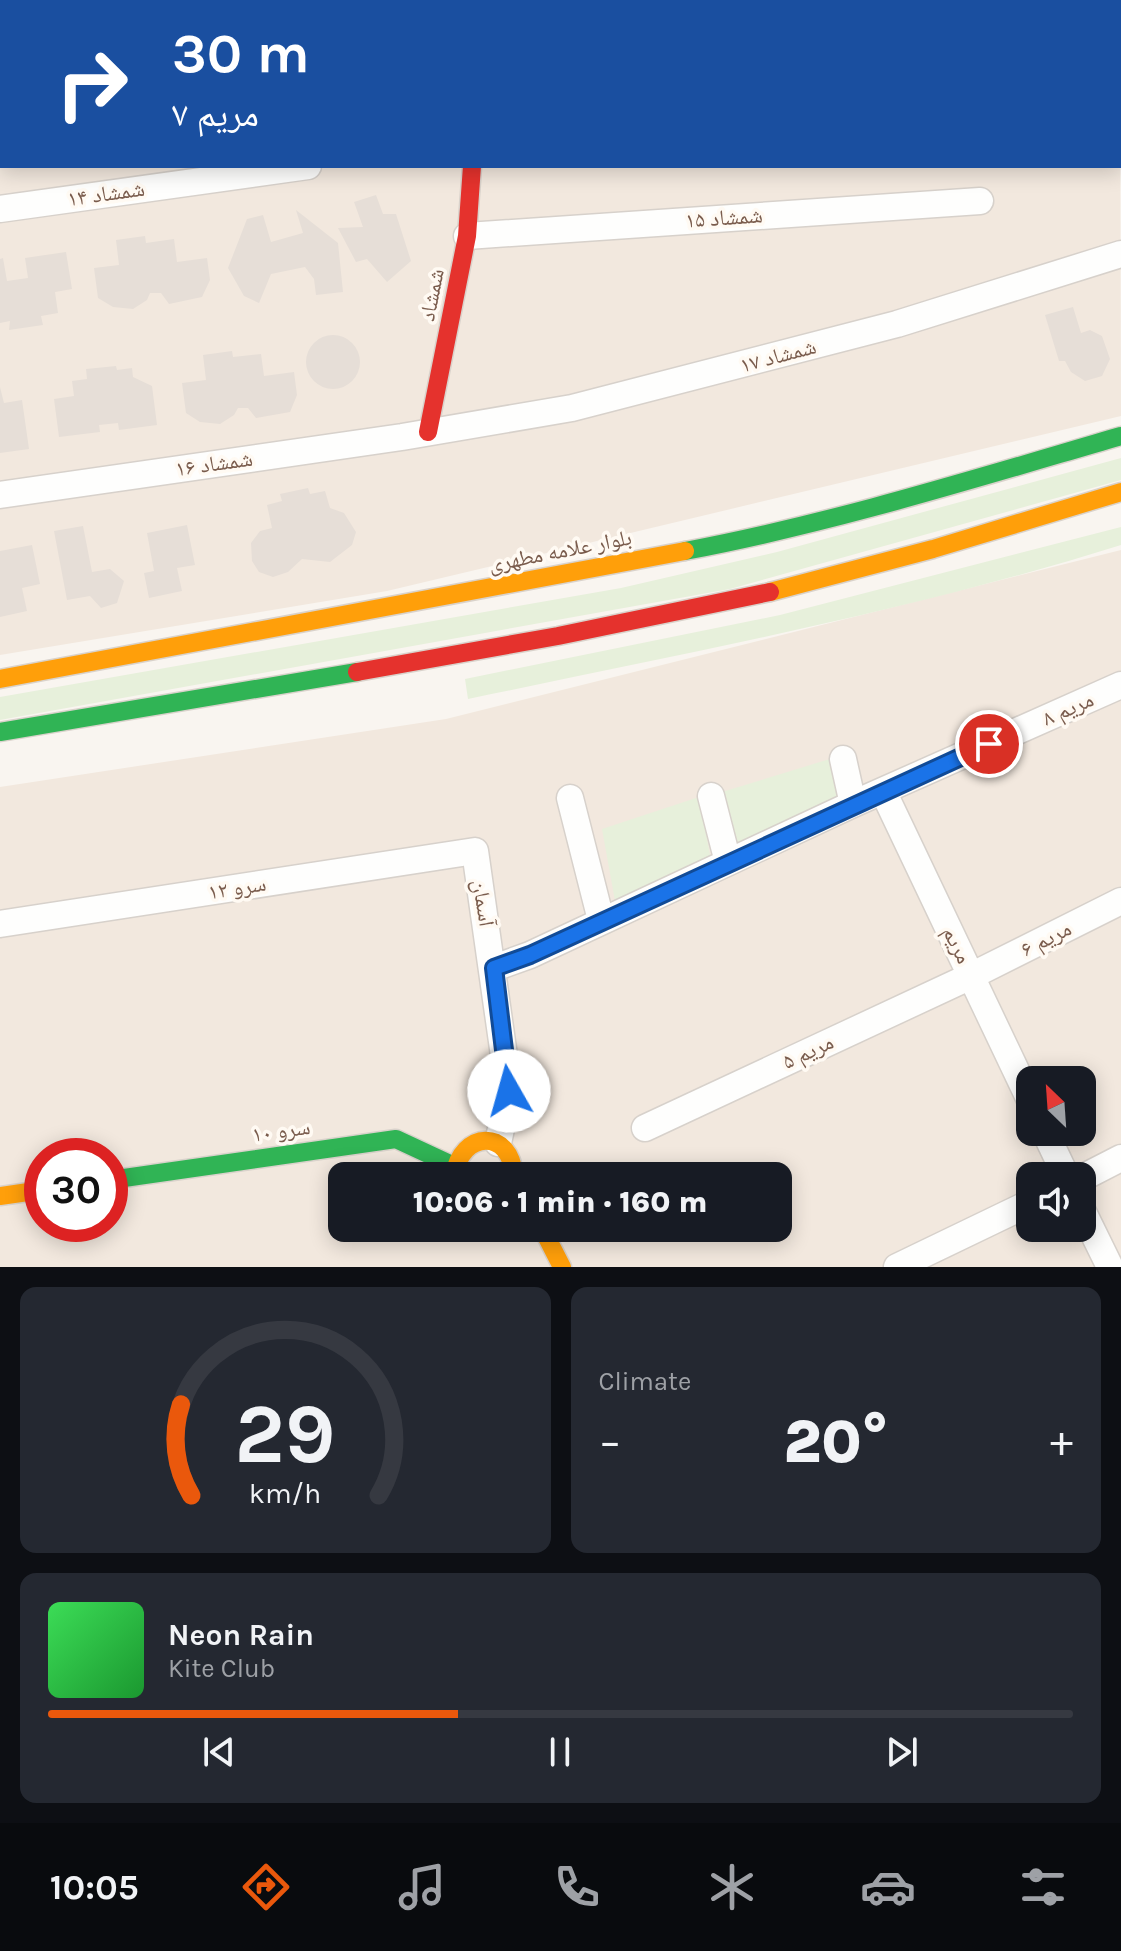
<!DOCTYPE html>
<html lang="en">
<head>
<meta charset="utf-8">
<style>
  body { margin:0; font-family:Karla,"Noto Naskh Arabic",sans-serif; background:#242831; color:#f1f3f6; height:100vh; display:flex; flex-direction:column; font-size:30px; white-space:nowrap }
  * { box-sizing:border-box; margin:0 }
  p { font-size:26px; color:#9ea1a6 }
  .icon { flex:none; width:44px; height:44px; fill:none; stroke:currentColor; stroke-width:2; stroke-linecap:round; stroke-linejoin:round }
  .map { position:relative; height:1267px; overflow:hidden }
  .details { display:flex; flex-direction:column; gap:20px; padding:20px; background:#0d0f14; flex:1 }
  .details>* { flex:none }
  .hud { position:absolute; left:0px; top:0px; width:1122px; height:168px; box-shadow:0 4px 20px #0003; background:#1a4fa0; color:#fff; overflow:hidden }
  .needle { width:52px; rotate:335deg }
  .tools { position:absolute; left:1016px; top:1066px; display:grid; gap:16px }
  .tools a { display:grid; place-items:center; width:80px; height:80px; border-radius:16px; background:#171b24; box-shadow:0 4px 20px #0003; font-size:40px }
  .speed { position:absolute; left:24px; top:1138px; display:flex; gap:16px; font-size:40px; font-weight:700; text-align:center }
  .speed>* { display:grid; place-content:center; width:104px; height:104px; border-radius:50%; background:#171b24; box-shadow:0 4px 20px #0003; line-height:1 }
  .speed .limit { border:12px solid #d22; background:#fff; color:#111 }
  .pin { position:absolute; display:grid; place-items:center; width:68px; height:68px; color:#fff; margin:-34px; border:4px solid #fff; border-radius:50%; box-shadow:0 2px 8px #0007 }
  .me { position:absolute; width:88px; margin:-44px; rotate:353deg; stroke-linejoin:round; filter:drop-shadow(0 0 6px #0008) }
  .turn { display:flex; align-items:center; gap:28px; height:168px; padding:0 40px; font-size:36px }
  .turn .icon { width:104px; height:104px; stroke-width:2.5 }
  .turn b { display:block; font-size:56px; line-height:68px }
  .big { font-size:60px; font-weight:800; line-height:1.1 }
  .details .widget { flex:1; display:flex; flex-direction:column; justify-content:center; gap:12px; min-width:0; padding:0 28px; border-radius:16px; background:#242831 }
  .details .dial { align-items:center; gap:0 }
  .dial svg { height:208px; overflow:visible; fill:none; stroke:#363941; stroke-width:7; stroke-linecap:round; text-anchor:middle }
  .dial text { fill:#f1f3f6; stroke:none }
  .song { display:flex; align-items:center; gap:24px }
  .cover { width:96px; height:96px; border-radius:12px; background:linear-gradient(135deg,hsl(130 70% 55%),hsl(130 70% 35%)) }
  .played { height:8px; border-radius:4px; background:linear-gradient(90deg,#ea580c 40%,#363941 40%) }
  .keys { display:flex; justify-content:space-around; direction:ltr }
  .heat { display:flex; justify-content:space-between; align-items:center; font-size:44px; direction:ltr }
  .details .tiles { flex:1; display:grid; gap:20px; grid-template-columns:1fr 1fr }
  .widget:last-child { grid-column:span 2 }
  .trip { position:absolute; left:328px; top:1162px; width:464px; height:80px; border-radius:16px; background:#171b24; box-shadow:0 4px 20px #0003; font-weight:800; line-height:80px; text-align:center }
  .menu { display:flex; height:128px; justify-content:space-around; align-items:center; background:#090b0e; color:#9ea1a6 }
  .menu .icon { width:56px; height:56px }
  .menu .selected { color:#ea580c }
  .menu b { font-size:36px; color:#f1f3f6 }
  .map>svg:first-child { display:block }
  .residential { fill:#f2e8de; fill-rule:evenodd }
  .green { fill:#e7f0db }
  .building { fill:#e6ded7 }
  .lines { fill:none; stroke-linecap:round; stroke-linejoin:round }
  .street-casing { stroke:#d7d1cb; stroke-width:29 }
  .fast-casing { stroke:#d9d2cb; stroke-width:21 }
  .slow-casing { stroke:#d9d2cb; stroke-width:21 }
  .jam-casing { stroke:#d9d2cb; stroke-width:21 }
  .street { stroke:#fefefd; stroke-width:26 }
  .fast { stroke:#30b455; stroke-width:18 }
  .slow { stroke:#ff9f0a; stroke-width:18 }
  .jam { stroke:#e5322d; stroke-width:18 }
  .route-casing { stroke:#114b97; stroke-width:20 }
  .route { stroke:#1a73e8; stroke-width:14 }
  .labels { text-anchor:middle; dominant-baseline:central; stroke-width:7; stroke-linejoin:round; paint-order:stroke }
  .street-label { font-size:22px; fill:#7a5c4d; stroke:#fffaf3 }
</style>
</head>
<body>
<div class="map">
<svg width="1121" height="1267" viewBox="0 0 1121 1267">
  <rect width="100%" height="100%" fill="#f9f5f0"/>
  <path class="residential" d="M0 0H1087L2 2V166H1120V84L1121 416 387 591 0 655Z
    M1121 550V1267H0V787L446 719ZM1030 1080H1082V1132H1030ZM42 1156H110V1224H42ZM342 1176H778V1228H342ZM1030 1176H1082V1228H1030Z"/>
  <path class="green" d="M1121 458V480L730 589 0 720V697L621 588 777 552Z
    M1121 527V545C908 612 687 653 468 699L465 679 780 615Z
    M833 758 840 802 735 849 722 792Z
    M699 797 711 860 615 901 602 829Z"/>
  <path class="building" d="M376 195 383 214H396L411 261 387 282 367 259 356 262 338 228 363 227 354 202Z
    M296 210 338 243 343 292 316 295 314 279 305 267 271 274 259 303 244 296 228 268 247 219 263 215 271 242 303 233Z
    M145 236 146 243 174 239 177 262 207 258 210 280 202 297 169 304 161 293H150L147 300 133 309 113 307 98 298 94 268 119 265 116 240Z
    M66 252 72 289 55 292 58 313 41 316 43 325 9 330 10 321 0 323V259L3 258 7 281 28 278 25 258Z
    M1073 307 1081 333 1090 330 1102 336 1110 359 1102 376 1085 381 1071 372 1065 361H1059L1045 315Z
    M306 362a27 27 0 1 1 54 0a27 27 0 1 1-54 0Z
    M232 351 233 357 261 354 264 376 294 372 297 395 290 412 256 418 248 408H238L234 415 220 424 200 422 186 413 182 383 206 380 203 355Z
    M116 366 117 370 132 368 133 377 152 386 157 425 119 430 118 423 99 425 100 432 59 437 54 399 74 396 72 381 87 379 86 369Z
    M0 387 4 403 22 400 29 449 0 453Z
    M308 488 310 494 325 491 330 508 344 513 356 532 352 545 330 562 302 559 288 572 273 577 259 572 252 561 251 543 260 531 272 528 267 505 282 501 280 494Z
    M187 525 195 565 177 568 182 591 149 598 144 573 154 571 147 533Z
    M83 526 92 572 110 569 124 581 117 603 101 608 90 596 67 600 54 531Z
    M32 545 40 584 22 588 27 611 0 617V551Z"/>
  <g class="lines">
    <g class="street-casing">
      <path id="street" d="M0 209 308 166
        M467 236 980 201
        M0 495 402 437 572 408 897 324 1121 254
        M843 759 853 804
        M883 791 1030 1100
        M711 796 728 862
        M570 798 601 920
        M0 924 475 851 509 1091 498 1143
        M494 968 530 955 853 804 1121 685
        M645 1128 971 976 1121 901
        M1045 1132 1066 1176
        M1082 1178 1121 1158
        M1082 1210 1110 1267
        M897 1267 1030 1203"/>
    </g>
    <g class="fast-casing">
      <path id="fast" d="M685 551C833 523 977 478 1121 436
        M0 732 357 672
        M110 1180 396 1139 454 1166"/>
    </g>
    <g class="slow-casing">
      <path id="slow" d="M770 592 933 549 1121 492
        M0 679 685 551
        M454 1176C461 1130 511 1128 514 1176
        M0 1196 42 1190
        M542 1228 562 1267"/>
    </g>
    <g class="jam-casing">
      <path id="jam" d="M466 0V2
        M428 432 467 236 472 166
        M357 672 558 636 770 592"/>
    </g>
    <use href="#street" class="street"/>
    <use href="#fast" class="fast"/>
    <use href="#slow" class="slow"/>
    <use href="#jam" class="jam"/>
  </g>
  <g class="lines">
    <g class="route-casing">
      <path id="route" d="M509 1091 494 968 530 955 989 744"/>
    </g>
    <use href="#route" class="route"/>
  </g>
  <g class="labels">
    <g class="street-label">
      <text transform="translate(106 194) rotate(-8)">شمشاد ۱۴</text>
      <text transform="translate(724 218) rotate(-4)">شمشاد ۱۵</text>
      <text transform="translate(432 295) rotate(-79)">شمشاد</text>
      <text transform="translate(778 356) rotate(-15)">شمشاد ۱۷</text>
      <text transform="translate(214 464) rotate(-8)">شمشاد ۱۶</text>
      <text transform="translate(560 551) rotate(-11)">بلوار علامه مطهری</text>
      <text transform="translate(1068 709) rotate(-24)">مریم ۸</text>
      <text transform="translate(237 888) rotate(-9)">سرو ۱۲</text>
      <text transform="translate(483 903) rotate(81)">آسمان</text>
      <text transform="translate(1046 939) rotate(-27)">مریم ۶</text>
      <text transform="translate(957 945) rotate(64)">مریم</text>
      <text transform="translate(808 1052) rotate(-25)">مریم ۵</text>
      <text transform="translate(281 1131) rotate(-8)">سرو ۱۰</text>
    </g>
  </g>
</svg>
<div class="tools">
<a><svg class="needle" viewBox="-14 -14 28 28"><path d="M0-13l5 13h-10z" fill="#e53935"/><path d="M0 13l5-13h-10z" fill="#9ea1a6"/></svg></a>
<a><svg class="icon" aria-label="sound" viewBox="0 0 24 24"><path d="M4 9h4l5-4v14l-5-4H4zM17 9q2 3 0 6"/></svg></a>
</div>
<div class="speed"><div class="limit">30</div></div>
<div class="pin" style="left:989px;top:744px;background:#d93025"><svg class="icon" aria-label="arrive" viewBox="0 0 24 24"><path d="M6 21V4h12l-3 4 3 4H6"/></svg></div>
<svg class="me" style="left:509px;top:1091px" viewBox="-20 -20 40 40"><circle r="19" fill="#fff"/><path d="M0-13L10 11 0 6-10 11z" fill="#1a73e8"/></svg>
<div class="trip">10:06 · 1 min · 160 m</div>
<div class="hud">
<div class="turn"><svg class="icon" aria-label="right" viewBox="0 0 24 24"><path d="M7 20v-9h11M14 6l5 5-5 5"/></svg><div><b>30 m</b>مریم ۷</div></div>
</div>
</div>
<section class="details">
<div class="tiles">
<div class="widget dial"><svg viewBox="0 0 100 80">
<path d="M14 69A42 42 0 1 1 86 69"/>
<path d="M14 69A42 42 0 0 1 10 34" stroke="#ea580c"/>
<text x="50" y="56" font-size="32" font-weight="700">29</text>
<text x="50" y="72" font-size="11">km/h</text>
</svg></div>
<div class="widget"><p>Climate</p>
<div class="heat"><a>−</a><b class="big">20°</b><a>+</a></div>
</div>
<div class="widget">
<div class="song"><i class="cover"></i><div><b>Neon Rain</b><p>Kite Club</p></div></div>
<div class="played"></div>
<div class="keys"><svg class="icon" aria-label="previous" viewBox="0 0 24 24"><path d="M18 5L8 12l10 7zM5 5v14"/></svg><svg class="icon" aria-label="pause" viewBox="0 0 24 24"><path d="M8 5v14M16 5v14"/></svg><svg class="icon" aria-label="next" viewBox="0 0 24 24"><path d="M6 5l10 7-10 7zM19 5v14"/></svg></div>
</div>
</div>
</section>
<nav class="menu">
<b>10:05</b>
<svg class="icon selected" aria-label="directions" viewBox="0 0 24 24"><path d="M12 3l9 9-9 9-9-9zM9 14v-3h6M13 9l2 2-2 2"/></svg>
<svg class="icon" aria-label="music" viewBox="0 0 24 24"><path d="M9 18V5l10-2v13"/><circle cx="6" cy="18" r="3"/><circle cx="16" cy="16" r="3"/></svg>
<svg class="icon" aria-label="phone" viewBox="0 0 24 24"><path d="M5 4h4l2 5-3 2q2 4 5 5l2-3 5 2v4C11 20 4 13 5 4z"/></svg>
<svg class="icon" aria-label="climate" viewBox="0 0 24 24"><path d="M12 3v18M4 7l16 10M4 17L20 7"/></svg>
<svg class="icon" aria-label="car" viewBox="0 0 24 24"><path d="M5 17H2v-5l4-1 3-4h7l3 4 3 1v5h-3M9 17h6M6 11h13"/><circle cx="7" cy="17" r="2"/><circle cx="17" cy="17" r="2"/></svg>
<svg class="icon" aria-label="filters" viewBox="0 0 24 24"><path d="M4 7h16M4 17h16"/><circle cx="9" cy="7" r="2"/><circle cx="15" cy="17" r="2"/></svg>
</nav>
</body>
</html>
